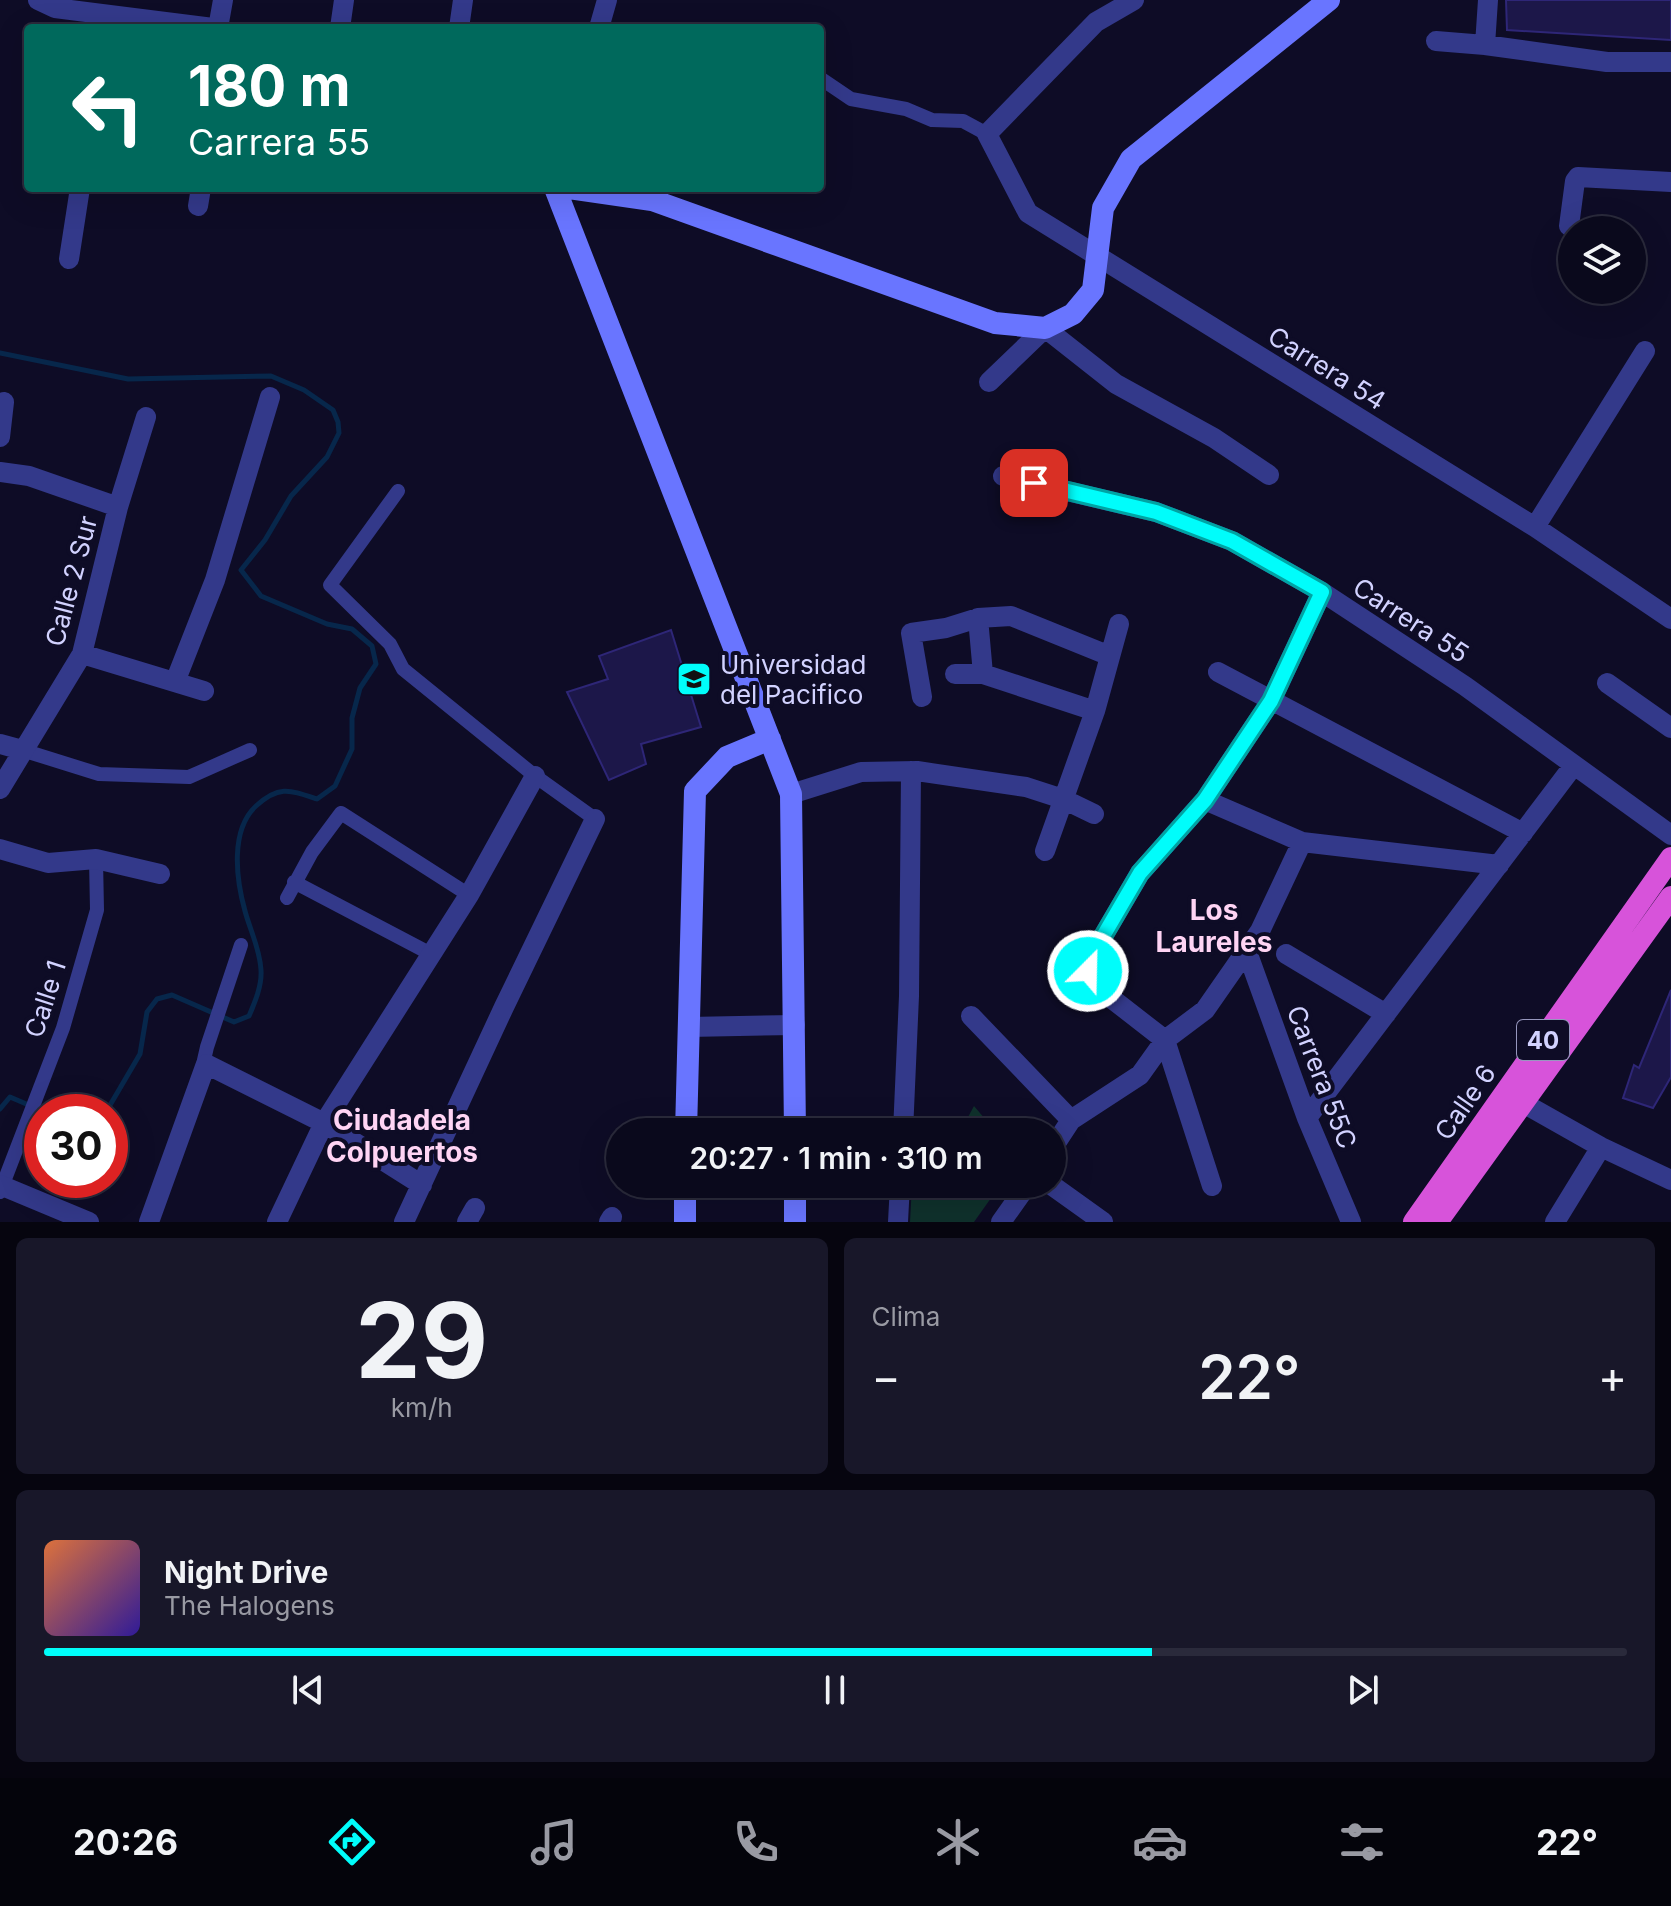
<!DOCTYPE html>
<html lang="es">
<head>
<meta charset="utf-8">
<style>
  body { margin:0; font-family:Inter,sans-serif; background:#181729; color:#f1f3f6; height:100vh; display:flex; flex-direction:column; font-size:30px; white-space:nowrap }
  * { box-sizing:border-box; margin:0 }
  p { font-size:26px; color:#999aa3 }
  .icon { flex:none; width:44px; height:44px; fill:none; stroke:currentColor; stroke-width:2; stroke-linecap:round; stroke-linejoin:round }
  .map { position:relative; height:1222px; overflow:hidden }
  .side { display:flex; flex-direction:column; gap:16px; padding:16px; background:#06050f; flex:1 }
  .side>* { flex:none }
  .hud { position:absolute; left:24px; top:24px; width:800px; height:168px; border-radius:8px; box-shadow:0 8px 32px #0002,0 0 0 2px #2a2a3b; background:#00695c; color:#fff; overflow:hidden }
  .tools { position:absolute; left:1558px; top:216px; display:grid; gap:16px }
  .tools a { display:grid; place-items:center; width:88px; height:88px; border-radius:50%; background:#0a091c; box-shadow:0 8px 32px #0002,0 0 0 2px #2a2a3b; font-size:40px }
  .speed { position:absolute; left:24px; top:1094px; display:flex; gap:16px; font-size:40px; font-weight:700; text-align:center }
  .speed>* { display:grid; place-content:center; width:104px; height:104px; border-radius:50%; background:#0a091c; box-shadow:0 8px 32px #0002,0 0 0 2px #2a2a3b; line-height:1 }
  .speed .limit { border:12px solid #d22; background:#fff; color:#111 }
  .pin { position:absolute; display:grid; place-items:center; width:68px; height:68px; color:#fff; margin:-34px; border-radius:16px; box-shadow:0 4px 12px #0006 }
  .me { position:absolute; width:88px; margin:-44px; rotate:23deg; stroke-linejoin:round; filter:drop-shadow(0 0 6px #0008) }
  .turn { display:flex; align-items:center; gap:28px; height:168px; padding:0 32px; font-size:36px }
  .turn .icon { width:104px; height:104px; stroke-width:2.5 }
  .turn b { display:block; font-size:56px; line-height:68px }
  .big { font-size:60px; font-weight:600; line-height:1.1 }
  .side .widget { flex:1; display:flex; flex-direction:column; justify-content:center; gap:12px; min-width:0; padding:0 28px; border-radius:12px; background:#181729 }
  .side .dial { align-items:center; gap:0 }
  .dial b { font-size:104px; line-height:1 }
  .song { display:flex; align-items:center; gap:24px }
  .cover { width:96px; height:96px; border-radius:12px; background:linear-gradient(135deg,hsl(20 70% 55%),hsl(250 70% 35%)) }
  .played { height:8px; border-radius:4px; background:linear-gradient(90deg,#00fdfb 70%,#2a2a3b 70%) }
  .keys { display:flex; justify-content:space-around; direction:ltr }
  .heat { display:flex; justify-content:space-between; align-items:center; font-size:44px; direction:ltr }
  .side .tiles { flex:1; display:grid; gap:16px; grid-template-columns:1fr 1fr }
  .widget:last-child { grid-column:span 2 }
  .trip { position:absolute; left:606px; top:1118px; width:460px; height:80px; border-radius:40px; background:#0a091c; box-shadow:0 8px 32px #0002,0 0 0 2px #2a2a3b; font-weight:600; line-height:80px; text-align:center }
  .dock { display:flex; height:128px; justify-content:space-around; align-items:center; background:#04040b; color:#999aa3 }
  .dock .icon { width:56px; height:56px }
  .dock .selected { color:#00fdfb }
  .dock b { font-size:36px; color:#f1f3f6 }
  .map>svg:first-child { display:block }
  .green { fill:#0f312c }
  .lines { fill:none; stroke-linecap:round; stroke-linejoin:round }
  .stream { stroke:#07274b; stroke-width:5 }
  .building { fill:#1c1749; stroke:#2e2677; stroke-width:2 }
  .pedestrian { stroke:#33398a; stroke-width:14 }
  .minor { stroke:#33398a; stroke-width:20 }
  .secondary { stroke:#6975ff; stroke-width:22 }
  .trunk { stroke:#d753da; stroke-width:22 }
  .route-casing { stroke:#00a4a3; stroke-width:20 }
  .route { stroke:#00fdfb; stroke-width:14 }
  .labels { text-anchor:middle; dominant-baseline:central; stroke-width:8; stroke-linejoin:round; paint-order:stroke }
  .shield { fill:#0e0c26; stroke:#9797be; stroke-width:2 }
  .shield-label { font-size:24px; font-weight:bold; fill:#d2d2ff }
  .street-label { font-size:26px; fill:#d2d2ff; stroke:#0e0c26 }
  .poi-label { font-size:26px; fill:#d2d2ff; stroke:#0e0c26; text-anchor:start }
  .neighbourhood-label { font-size:28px; font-weight:bold; fill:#ffd4f4; stroke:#0e0c26 }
</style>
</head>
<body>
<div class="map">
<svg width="1671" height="1222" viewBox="0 0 1671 1222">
  <rect width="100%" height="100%" fill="#0e0c26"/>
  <path class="green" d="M974 1106 996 1132H960Z
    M912 1184H1001L974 1222H910Z"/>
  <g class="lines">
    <path class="stream" d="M0 353 128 379 271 376 304 390 333 410 338 422 339 433 327 457 291 496 265 540 241 570 261 596 327 624 352 629 372 646 376 664 360 688 352 718V749L335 786 317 799C290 790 279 785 256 806 230 830 236 879 245 911 250 930 260 949 261 970 262 986 255 1002 249 1016L234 1022 172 995 157 999 147 1012 140 1054 106 1112
      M0 1109 10 1097 45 1112"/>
  </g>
  <path class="building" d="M1506 0H1671V40L1507 30Z
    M671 630 701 727 641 744 646 764 609 780 567 692 608 679 599 656Z
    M1671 990V1077L1653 1108 1623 1098 1634 1065 1639 1068Z"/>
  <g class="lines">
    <path class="pedestrian" d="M820 78 851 99 906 109 932 120 963 121 987 134
      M398 491 330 585 390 644 403 669 535 776 595 819
      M22 750 99 774 189 777 250 750
      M294 882 431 954
      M287 898 312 852 341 813 469 895
      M206 1064 204 1060 207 1047 241 945
      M0 1192 63 1028 97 910 96 859"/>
    <path class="minor" d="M38 0 55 8 213 28
      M1134 0 1096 22 987 134 1028 213 1535 527 1671 619
      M218 28 223 0
      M340 28 344 0
      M459 28 463 0
      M599 28 607 0
      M1436 41 1485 45 1607 62H1671
      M1485 45 1488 0
      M198 206 201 188
      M1569 226 1575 181 1578 177 1671 182
      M69 259 80 188
      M989 382 1045 328 1116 384 1214 438 1269 475
      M0 437 4 402
      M0 472 29 476 118 507
      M1003 476 1156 512 1232 541 1322 592 1465 686 1671 835
      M1535 527 1645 351
      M978 618 983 674
      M82 654 204 691
      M1218 672 1523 833
      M955 674H983L1095 711
      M175 682 215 580 270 397
      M1607 683 1671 728
      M922 697 911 633 946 628 978 618 1011 616 1110 656
      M0 744 22 750
      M0 789 82 654 118 507 146 417
      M791 794 861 772 917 771 1026 787 1063 799 1094 814
      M1205 800 1302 842 1499 865
      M0 849 48 863 96 859 160 874
      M1045 851 1095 711 1119 624
      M1246 949 1307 1118 1351 1222
      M1286 954 1386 1014
      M971 1016 1071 1120
      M688 1027 795 1025
      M1523 1103 1601 1147 1671 1180
      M1307 1118 1574 765
      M903 1132 909 996 911 771
      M1052 1149 1071 1120 1140 1075 1165 1040 1205 1010 1260 931 1302 842
      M1050 1184 1103 1222
      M0 1185 89 1222
      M1212 1186 1165 1040 1098 988 1088 971 1095 950 1140 873 1205 800 1271 701 1322 592
      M149 1222 206 1064 324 1123 422 1185
      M277 1222 324 1123 469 895 535 776
      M404 1222 504 1007 595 819
      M467 1222 475 1208
      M609 1222 612 1217
      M898 1222 900 1184
      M1001 1222 1028 1184
      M1555 1222 1601 1147"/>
    <path class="secondary" d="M555 188 791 794 795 1132
      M569 188 652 200 995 323 1045 328 1073 314 1093 290 1103 208 1131 159 1329 0
      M686 1132 695 791 727 757 770 739
      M685 1222V1184
      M795 1222V1184"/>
    <path class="trunk" d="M1414 1222 1671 858
      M1437 1222 1671 897"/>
  </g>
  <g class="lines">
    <g class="route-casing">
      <path id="route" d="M1034 483 1156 512 1232 541 1322 592 1271 701 1205 800 1140 873 1095 950 1088 971"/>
    </g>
    <use href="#route" class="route"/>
  </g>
  <defs>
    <g id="university-square" transform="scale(1.8)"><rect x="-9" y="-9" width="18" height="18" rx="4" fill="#00fdfb" stroke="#0e0c26"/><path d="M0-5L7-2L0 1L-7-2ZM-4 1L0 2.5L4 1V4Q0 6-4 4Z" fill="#111"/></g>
  </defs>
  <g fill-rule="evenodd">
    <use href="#university-square" x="694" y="679"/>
  </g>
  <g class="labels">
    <rect class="shield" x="1517" y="1020" width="52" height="40" rx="6"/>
    <g class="shield-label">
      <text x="1543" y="1040">40</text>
    </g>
    <g class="street-label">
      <text transform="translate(1327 368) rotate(32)">Carrera 54</text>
      <text transform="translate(71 581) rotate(-75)">Calle 2 Sur</text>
      <text transform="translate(1411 620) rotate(33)">Carrera 55</text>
      <text transform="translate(45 999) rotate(-72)">Calle 1</text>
      <text transform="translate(1322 1077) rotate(69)">Carrera 55C</text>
      <text transform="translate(1465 1102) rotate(-55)">Calle 6</text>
    </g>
    <g class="poi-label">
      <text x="720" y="664">Universidad<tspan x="720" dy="30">del Pacifico</tspan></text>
    </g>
    <g class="neighbourhood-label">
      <text x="1214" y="910">Los<tspan x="1214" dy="32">Laureles</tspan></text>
      <text x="402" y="1120">Ciudadela<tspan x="402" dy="32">Colpuertos</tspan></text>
    </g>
  </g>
</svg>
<div class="tools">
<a><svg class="icon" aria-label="layers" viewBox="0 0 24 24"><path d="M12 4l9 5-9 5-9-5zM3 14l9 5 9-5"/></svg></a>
</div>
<div class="speed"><div class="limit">30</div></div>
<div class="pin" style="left:1034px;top:483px;background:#d93025"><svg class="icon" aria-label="arrive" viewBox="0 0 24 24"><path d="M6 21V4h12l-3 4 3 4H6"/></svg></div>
<svg class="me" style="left:1088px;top:971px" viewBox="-20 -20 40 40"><circle r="17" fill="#00fdfb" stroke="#fff" stroke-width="3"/><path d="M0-11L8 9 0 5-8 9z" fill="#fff"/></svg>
<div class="trip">20:27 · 1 min · 310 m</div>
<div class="hud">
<div class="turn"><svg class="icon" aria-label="left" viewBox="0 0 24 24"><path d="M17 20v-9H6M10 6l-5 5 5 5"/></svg><div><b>180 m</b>Carrera 55</div></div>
</div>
</div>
<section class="side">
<div class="tiles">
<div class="widget dial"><b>29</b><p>km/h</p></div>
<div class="widget"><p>Clima</p>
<div class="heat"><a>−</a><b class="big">22°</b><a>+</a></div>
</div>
<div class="widget">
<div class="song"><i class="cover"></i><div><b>Night Drive</b><p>The Halogens</p></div></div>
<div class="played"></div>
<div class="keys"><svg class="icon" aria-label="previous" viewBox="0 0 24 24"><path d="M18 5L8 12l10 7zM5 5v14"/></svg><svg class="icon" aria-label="pause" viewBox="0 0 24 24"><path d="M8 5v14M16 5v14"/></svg><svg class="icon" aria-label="next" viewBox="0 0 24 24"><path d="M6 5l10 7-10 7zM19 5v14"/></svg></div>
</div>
</div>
</section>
<nav class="dock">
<b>20:26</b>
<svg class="icon selected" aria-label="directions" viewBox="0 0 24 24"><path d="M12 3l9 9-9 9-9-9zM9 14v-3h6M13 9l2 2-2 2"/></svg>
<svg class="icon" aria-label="music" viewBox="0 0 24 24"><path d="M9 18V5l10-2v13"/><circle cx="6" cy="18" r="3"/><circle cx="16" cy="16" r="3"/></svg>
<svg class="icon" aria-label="phone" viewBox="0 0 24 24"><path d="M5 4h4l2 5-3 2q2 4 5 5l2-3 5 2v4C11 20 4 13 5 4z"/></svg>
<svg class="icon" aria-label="climate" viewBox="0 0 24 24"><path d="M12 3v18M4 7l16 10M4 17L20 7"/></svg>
<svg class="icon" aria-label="car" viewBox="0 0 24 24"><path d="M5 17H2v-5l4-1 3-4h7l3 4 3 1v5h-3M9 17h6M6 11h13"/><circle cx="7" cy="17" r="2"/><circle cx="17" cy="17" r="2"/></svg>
<svg class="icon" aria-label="filters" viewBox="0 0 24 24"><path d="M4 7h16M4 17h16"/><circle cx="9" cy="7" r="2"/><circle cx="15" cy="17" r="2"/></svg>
<b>22°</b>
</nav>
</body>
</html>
